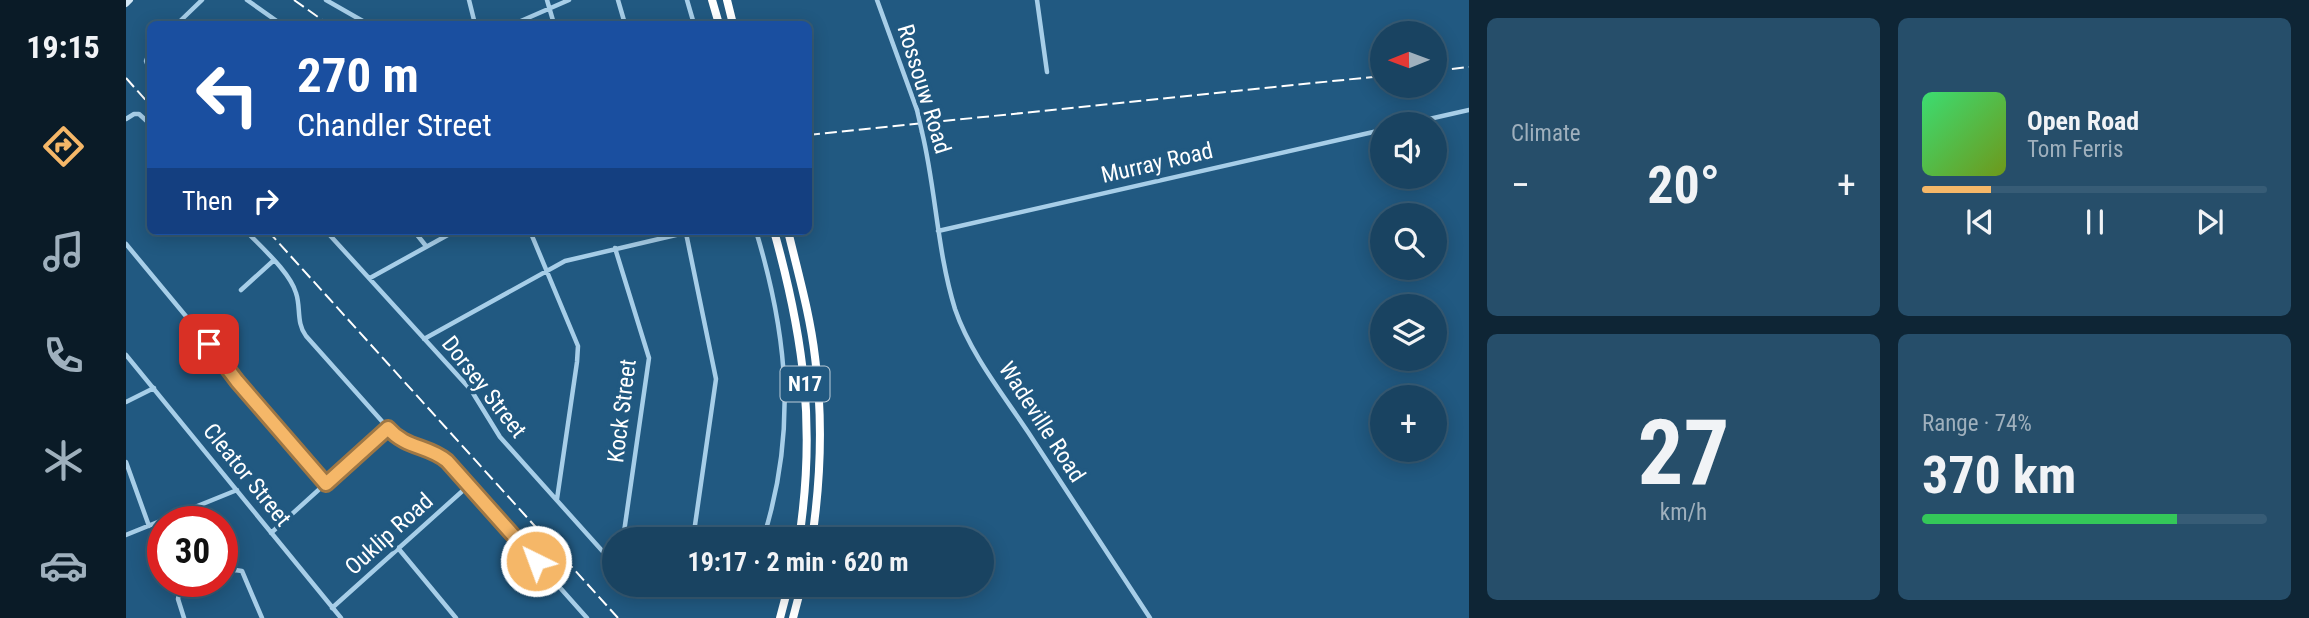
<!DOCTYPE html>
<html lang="en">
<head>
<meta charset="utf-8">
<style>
  body { margin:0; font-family:"Roboto Condensed",sans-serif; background:#264e6a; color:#f1f3f6; height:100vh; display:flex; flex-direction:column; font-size:26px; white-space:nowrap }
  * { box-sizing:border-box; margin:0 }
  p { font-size:23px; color:#9fb0bd }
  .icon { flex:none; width:38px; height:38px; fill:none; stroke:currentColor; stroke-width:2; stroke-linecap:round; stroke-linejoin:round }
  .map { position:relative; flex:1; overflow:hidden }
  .details { display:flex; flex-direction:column; gap:18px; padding:18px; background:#0e2535; width:840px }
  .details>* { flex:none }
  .banner { position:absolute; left:21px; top:21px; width:665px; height:214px; border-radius:10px; box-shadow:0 4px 18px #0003,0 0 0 2px #375c76; background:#1a4fa0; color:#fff; overflow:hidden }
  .needle { width:46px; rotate:269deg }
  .tools { position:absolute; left:1244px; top:21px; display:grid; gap:14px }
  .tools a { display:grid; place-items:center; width:77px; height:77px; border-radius:50%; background:#194361; box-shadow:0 4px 18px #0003,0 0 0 2px #375c76; font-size:35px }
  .speed { position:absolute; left:21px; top:506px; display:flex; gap:14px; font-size:35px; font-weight:700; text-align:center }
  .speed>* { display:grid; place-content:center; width:91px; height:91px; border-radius:50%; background:#194361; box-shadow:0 4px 18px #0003,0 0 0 2px #375c76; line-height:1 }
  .speed .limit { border:10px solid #d22; background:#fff; color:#111 }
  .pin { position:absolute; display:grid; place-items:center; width:60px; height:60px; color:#fff; margin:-30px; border-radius:14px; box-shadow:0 4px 10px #0006 }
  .me { position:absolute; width:77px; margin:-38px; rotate:318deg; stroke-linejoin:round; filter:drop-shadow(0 0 5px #0008) }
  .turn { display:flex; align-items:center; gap:24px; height:147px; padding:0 35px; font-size:32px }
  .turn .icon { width:91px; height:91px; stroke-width:2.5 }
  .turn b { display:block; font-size:49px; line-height:60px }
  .then { display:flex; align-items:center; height:66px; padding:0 35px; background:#0003; gap:14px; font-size:26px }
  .big { font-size:52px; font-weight:700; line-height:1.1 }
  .details .card { flex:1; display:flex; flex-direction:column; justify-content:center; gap:10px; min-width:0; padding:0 24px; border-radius:10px; background:#264e6a }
  .details .dial { align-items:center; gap:0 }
  .dial b { font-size:91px; line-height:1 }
  .song { display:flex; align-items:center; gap:21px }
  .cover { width:84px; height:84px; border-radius:10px; background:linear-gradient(135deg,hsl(140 70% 55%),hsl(80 70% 35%)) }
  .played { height:7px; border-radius:4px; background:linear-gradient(90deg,#f5b768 20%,#375c76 20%) }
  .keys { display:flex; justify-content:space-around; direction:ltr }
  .heat { display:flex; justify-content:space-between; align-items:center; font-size:38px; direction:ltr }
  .charge { height:10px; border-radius:5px; background:linear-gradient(90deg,#34c759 74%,#375c76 0) }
  .details .tiles { flex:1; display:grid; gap:18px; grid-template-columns:repeat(2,1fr) }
  .trip { position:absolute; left:476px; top:527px; width:392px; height:70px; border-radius:35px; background:#194361; box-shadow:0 4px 18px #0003,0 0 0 2px #375c76; font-weight:700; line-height:70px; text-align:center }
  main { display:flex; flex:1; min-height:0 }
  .tabs { display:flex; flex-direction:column; width:126px; justify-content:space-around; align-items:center; background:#0a1b27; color:#9fb0bd }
  .tabs .icon { width:49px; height:49px }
  .tabs .active { color:#f5b768 }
  .tabs b { font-size:32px; color:#f1f3f6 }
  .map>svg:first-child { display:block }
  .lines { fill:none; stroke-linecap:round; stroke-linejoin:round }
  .street { stroke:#a7cee8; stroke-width:4.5 }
  .secondary { stroke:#d2e7f6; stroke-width:6 }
  .highway { stroke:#fff; stroke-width:8 }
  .rail { stroke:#fff; stroke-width:2; stroke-dasharray:12 5; stroke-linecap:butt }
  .street-bridge { stroke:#a7cee8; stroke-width:4.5 }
  .route-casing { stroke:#9f7744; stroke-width:18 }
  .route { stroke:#f5b768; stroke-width:12 }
  .labels { text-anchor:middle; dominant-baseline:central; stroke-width:7; stroke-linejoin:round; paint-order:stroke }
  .shield { fill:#215981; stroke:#bccdd9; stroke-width:2 }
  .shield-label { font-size:21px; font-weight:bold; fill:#fff }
  .street-label { font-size:23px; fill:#fff; stroke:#215981 }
</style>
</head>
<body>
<main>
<nav class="tabs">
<b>19:15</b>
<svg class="icon active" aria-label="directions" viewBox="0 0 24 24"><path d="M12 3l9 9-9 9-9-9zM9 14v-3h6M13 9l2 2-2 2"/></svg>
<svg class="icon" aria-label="music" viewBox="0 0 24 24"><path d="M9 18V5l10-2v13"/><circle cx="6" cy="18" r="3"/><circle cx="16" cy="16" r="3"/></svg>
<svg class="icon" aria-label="phone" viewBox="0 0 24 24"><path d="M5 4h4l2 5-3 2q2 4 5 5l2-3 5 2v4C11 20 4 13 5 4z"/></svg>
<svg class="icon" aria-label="climate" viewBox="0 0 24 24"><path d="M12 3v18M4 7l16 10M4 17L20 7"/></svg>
<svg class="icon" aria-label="car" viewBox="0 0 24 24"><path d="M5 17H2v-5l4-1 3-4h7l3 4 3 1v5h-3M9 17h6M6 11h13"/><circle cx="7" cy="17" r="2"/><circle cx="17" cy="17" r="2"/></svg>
</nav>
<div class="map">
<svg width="1343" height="618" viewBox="0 0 1343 618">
  <rect width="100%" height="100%" fill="#215981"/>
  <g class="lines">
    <path class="street" d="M121 0 155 24
      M200 0 242 24
      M343 0 349 24
      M421 0 428 24
      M492 0 499 24
      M561 0 568 24
      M751 0 791 110
      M911 0 921 72
      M51 24 76 0
      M388 24 443 0
      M24 51 20 61 24 71
      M0 119 8 114H13L24 124
      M1281 124 1343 110
      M796 132C810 190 811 251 829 309 844 353 876 393 902 432 943 494 983 556 1024 618
      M120 231C135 247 164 272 170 293 175 307 170 323 180 336L270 437C285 448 306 448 321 461L461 618
      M200 231 345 390 374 437 488 564
      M288 231 300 246
      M404 231 452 346 451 362 431 499
      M630 231C662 337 671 432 637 539
      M812 231 1256 130
      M560 233 590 379 567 539
      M0 244 83 344 111 381 200 484
      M489 248 523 358 497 539
      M244 278 329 231
      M115 290 147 261
      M298 339 439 261 567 231
      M0 355 215 618
      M0 402 28 388
      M0 462 23 526
      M145 533 262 427
      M0 535 111 490
      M272 548 330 618
      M96 575 109 570 116 571 136 618
      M206 608 342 486
      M58 618 52 599 53 594 81 581"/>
    <path class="secondary" d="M0 4 4 0"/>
    <path class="highway" d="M586 0 593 24
      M601 0 607 24
      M648 231C678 338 690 428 673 539
      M662 231C672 273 684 314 689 357 697 418 695 478 686 539
      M654 618 663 584
      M667 618 676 584"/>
    <path class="rail" d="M168 0 202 24
      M1309 71 1343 67
      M0 78 24 105
      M682 135 1256 76
      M142 231 492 618"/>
    <path class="street-bridge" d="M791 110 796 132"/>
  </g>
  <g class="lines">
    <g class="route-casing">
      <path id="route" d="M83 344 111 381 200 484 262 428C280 449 302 445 321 461L410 561"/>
    </g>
    <use href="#route" class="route"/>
  </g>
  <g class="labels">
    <rect class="shield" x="654.5" y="366.5" width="49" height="35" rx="5"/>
    <g class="shield-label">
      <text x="679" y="384">N17</text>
    </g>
    <g class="street-label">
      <text transform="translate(798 89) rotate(73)">Rossouw Road</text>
      <text transform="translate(1031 163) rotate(-13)">Murray Road</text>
      <text transform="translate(358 387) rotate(52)">Dorsey Street</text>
      <text transform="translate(496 411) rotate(-83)">Kock Street</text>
      <text transform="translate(916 422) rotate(57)">Wadeville Road</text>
      <text transform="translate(121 475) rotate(51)">Cleator Street</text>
      <text transform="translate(263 534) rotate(-42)">Ouklip Road</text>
    </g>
  </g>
</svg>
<div class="tools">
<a><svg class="needle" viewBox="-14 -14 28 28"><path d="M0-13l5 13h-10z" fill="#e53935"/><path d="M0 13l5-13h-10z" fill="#9fb0bd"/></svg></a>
<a><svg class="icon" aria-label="sound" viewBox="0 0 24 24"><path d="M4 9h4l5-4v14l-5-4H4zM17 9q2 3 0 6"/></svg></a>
<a><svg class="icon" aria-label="search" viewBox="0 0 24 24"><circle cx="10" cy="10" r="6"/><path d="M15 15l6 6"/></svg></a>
<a><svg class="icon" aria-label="layers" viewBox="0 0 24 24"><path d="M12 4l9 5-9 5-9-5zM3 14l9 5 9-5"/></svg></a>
<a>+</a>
</div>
<div class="speed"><div class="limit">30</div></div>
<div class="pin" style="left:83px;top:344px;background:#d93025"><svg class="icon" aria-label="arrive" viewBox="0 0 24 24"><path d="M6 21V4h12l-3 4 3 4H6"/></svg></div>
<svg class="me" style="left:410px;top:561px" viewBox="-20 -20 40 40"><circle r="17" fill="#f5b768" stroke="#fff" stroke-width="3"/><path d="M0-11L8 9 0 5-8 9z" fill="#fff"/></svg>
<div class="trip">19:17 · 2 min · 620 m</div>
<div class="banner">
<div class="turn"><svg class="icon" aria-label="left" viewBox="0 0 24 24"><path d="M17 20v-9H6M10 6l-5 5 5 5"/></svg><div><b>270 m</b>Chandler Street</div></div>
<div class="then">Then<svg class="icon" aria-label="right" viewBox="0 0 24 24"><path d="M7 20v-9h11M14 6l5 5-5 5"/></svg></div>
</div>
</div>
<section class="details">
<div class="tiles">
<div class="card"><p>Climate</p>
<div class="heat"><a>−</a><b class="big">20°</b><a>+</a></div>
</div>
<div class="card">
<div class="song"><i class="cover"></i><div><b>Open Road</b><p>Tom Ferris</p></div></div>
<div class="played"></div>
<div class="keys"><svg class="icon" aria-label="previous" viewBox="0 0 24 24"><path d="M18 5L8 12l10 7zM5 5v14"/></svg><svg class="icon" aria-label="pause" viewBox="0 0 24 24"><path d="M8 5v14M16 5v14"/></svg><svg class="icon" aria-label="next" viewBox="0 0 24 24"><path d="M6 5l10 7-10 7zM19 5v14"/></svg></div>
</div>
<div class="card dial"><b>27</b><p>km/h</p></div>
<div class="card"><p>Range · 74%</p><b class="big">370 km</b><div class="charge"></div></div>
</div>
</section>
</main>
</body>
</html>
